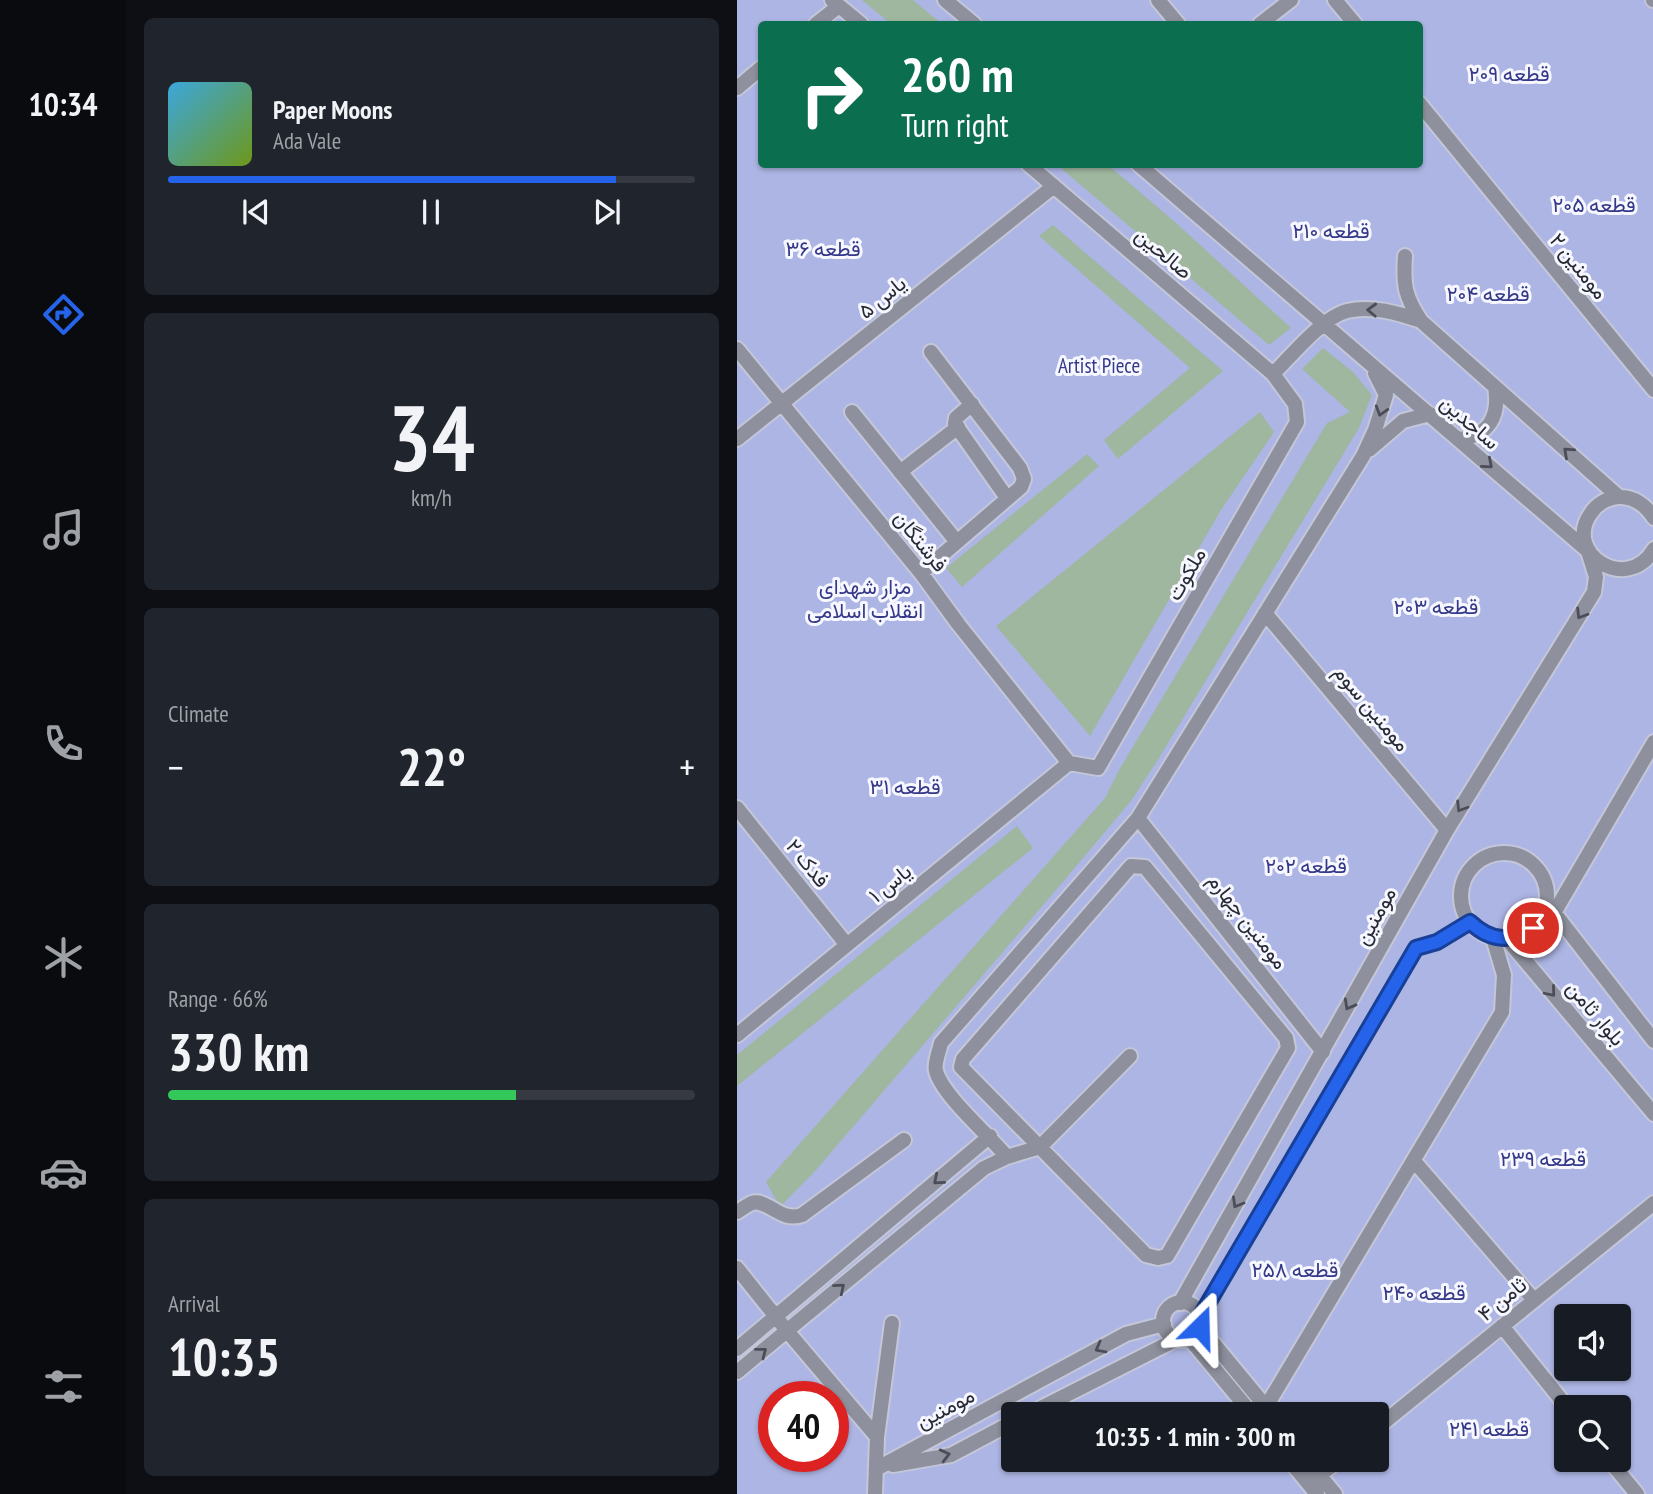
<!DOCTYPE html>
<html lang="en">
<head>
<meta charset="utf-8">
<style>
  body { margin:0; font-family:"PT Sans Narrow",Vazirmatn,sans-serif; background:#20242c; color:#f1f3f6; height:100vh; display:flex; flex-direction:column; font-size:26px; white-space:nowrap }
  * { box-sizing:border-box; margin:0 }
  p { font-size:23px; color:#9ea1a6 }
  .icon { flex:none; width:38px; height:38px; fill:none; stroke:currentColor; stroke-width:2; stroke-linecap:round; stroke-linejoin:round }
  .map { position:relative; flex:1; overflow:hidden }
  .drawer { display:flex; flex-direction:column; gap:18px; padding:18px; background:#0d0f14; width:611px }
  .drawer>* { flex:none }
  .banner { position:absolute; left:21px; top:21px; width:665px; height:147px; border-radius:7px; box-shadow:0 2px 5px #0004; background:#0b6e4f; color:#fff; overflow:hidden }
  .tools { position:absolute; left:817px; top:1304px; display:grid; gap:14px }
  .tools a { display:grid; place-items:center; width:77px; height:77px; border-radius:7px; background:#171b24; box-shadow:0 2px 5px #0004; font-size:35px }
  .speed { position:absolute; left:21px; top:1381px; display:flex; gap:14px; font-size:35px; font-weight:700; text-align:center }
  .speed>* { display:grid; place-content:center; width:91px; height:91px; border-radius:50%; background:#171b24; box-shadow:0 2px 5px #0004; line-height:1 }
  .speed .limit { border:10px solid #d22; background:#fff; color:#111 }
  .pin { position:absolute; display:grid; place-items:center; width:60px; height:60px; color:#fff; margin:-30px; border:4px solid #fff; border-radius:50%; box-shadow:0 2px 7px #0007 }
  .me { position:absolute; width:77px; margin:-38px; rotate:22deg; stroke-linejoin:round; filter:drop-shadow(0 0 5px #0008) }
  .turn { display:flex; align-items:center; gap:24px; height:147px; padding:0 28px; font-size:32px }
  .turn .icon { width:91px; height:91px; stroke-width:2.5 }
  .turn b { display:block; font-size:49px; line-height:60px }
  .big { font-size:52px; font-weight:700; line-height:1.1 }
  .drawer .widget { flex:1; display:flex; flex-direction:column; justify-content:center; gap:10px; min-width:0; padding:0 24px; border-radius:10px; background:#20242c }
  .drawer .dial { align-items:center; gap:0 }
  .dial b { font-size:91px; line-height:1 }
  .song { display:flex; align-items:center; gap:21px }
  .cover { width:84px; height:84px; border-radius:10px; background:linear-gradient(135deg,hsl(200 70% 55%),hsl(80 70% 35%)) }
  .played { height:7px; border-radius:4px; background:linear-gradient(90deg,#2563eb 85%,#363941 85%) }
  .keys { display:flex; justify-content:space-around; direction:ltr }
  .heat { display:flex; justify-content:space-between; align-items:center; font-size:38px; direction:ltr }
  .charge { height:10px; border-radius:5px; background:linear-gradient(90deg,#34c759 66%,#363941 0) }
  .trip { position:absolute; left:264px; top:1402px; width:388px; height:70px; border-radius:7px; background:#171b24; box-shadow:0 2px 5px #0004; font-weight:700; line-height:70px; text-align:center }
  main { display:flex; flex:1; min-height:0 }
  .dock { display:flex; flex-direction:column; width:126px; justify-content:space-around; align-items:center; background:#090b0e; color:#9ea1a6 }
  .dock .icon { width:49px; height:49px }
  .dock .on { color:#2563eb }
  .dock b { font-size:32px; color:#f1f3f6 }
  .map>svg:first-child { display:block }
  .green { fill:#adb5e4; fill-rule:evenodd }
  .building { fill:#9fb79f }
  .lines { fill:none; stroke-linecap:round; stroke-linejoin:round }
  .minor-casing { stroke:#c4c7d9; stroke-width:18 }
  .minor { stroke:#8e919d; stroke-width:14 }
  .oneway { stroke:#4b4d59 }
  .route-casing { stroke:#184099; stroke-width:18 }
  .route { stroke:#2563eb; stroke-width:12 }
  .labels { text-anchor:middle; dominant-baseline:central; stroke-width:6; stroke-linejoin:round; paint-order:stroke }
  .park-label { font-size:21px; fill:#353888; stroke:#f7f8ff }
  .street-label { font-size:21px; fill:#272934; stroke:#f7f8ff }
</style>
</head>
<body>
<main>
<nav class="dock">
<b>10:34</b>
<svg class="icon on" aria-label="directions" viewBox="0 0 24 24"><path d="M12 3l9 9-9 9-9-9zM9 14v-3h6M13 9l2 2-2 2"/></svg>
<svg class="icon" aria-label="music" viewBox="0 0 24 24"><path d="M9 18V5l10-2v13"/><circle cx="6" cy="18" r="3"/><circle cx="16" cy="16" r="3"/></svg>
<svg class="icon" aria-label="phone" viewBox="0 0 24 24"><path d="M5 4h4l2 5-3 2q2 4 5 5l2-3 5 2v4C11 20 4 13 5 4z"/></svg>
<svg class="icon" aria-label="climate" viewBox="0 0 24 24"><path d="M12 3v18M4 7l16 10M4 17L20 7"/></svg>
<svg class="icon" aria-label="car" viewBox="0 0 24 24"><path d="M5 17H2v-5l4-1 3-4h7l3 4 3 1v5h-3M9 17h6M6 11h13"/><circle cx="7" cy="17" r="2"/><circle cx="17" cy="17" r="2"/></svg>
<svg class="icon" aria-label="filters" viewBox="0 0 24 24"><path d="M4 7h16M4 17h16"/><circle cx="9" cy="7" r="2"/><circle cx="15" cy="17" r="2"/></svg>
</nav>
<section class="drawer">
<div class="widget">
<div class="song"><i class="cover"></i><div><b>Paper Moons</b><p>Ada Vale</p></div></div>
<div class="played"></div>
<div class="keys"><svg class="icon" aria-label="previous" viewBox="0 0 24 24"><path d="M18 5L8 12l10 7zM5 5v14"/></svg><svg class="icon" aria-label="pause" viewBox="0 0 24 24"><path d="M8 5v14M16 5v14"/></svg><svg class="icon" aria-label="next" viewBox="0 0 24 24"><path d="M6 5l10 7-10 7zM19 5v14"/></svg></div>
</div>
<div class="widget dial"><b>34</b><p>km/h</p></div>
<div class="widget"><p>Climate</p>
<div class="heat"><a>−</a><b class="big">22°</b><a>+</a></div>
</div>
<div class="widget"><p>Range · 66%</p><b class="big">330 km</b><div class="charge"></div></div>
<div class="widget"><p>Arrival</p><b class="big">10:35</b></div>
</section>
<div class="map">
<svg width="917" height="1494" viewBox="0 0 917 1494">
  <rect width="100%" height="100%" fill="#e7eafd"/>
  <path class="green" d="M0 0H916V1494H0ZM24 24H682V164H24ZM830 1316H882V1368H830ZM37 1396H96V1456H37ZM830 1407H882V1460H830ZM276 1414H640V1460H276Z"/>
  <path class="building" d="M125 0H176L205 24H154Z
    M319 164H370L439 223 554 328 532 345Z
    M316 225 486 371 381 459 367 440 453 368 302 236Z
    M586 348 616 372 635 395 622 428 422 758 394 801 325 883 79 1170 43 1207 29 1182 368 798 382 770 590 423 613 412 565 369Z
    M523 412 537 432 484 510 353 736 259 626Z
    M350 454 362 466 225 587 209 568Z
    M280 826 296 848 0 1086V1055Z"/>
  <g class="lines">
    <g class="minor-casing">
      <path id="minor" d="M95 0 124 24
        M208 0 237 24
        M421 0 441 24
        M598 0 618 24
        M916 0H917
        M79 24 102 6
        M523 24 554 0
        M0 88 24 68
        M682 103 917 390
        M291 164 536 374 558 404 560 422 361 768 332 763
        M401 164 851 551 859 577 857 592 710 830 443 1303
        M668 256C666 285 668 297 684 321L882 497
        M0 349 184 573 222 625 332 763
        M536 374C554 356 586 317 610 311 634 305 661 313 684 321
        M235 404 219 418 218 424 270 498
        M115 412 220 542
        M0 439 317 186
        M722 439C752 436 763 416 758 387
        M632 450 666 421 693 414
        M163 472 221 427
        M917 518C909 506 897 496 881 497 870 498 860 504 854 513 825 553 890 595 917 549
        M184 573 284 487 287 479 283 468 194 352
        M528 613 710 830
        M0 808 110 945
        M401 818 586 1052
        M724 896a43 43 0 1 1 86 0a43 43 0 1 1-86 0Z
        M394 866 408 867 549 1038 551 1048 430 1256 421 1258 409 1255 224 1067 226 1059Z
        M812 906 917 1041
        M817 913 917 742
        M770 939 917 1114
        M0 1035 332 763
        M270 1157C252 1135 205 1095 199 1071 197 1063 202 1052 204 1043L401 818 626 456 638 430 649 395 638 373
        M677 1161 797 1300
        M0 1212C5 1209 10 1205 15 1203 30 1198 44 1223 65 1215L167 1140
        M0 1268 51 1332 140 1437 138 1494
        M426 1321a19 19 0 1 1 38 0a19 19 0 1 1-38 0Z
        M463 1317 679 948 700 942 733 922
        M765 1326 830 1407
        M463 1327 534 1413
        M452 1338 515 1414
        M0 1349 253 1136
        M0 1372 247 1168 270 1157 303 1147 393 1056
        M529 1407 765 1012 767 975 756 938
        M292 1414 440 1339
        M640 1428 917 1203
        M140 1437 155 1323
        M552 1460 580 1494
        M570 1460 598 1494
        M872 1460 900 1494
        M156 1465 214 1455 276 1422
        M141 1468 389 1334 427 1324
        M583 1475 602 1460"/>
    </g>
    <use href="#minor" class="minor"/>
  </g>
  <defs><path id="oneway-chevron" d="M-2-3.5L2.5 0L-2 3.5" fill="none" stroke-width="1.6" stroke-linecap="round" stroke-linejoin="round" transform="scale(1.75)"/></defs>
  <g class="oneway">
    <use href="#oneway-chevron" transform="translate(635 310) rotate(-178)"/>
    <use href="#oneway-chevron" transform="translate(644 411) rotate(107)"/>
    <use href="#oneway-chevron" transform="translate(831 452) rotate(-138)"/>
    <use href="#oneway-chevron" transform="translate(751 464) rotate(41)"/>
    <use href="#oneway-chevron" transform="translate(844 614) rotate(122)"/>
    <use href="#oneway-chevron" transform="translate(724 807) rotate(122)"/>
    <use href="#oneway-chevron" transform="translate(814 992) rotate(50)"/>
    <use href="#oneway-chevron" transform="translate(612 1005) rotate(119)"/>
    <use href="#oneway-chevron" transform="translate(201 1180) rotate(140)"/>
    <use href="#oneway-chevron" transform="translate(500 1203) rotate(120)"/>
    <use href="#oneway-chevron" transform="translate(103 1288) rotate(-40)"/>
    <use href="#oneway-chevron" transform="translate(363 1348) rotate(152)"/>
    <use href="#oneway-chevron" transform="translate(25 1352) rotate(-38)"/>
    <use href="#oneway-chevron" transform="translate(208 1455) rotate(-14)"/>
  </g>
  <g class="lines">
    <g class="route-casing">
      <path id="route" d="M463 1327V1317L679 948 700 942 733 922C753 941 773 943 796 928"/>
    </g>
    <use href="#route" class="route"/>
  </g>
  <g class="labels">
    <g class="park-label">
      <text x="772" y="73">قطعه ۲۰۹</text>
      <text x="857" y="204">قطعه ۲۰۵</text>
      <text x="594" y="230">قطعه ۲۱۰</text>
      <text x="86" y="248">قطعه ۳۶</text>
      <text x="751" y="293">قطعه ۲۰۴</text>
      <text x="362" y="365">Artist Piece</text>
      <text x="128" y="586">مزار شهدای<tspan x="128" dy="24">انقلاب اسلامی</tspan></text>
      <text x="699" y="606">قطعه ۲۰۳</text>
      <text x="168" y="786">قطعه ۳۱</text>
      <text x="569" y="865">قطعه ۲۰۲</text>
      <text x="806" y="1158">قطعه ۲۳۹</text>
      <text x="558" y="1269">قطعه ۲۵۸</text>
      <text x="687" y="1292">قطعه ۲۴۰</text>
      <text x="752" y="1428">قطعه ۲۴۱</text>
    </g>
    <g class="street-label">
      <text transform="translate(427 253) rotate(40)">صالحین</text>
      <text transform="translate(842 266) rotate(51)">مومنین ۲</text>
      <text transform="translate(145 297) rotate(-39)">یاس ۵</text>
      <text transform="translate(733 422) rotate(41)">ساجدین</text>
      <text transform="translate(184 541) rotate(51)">فرشتگان</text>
      <text transform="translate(449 574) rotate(-60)">ملکوت</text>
      <text transform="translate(635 708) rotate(50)">مومنین سوم</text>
      <text transform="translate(71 863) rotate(51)">فدک ۲</text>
      <text transform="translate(153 883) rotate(-39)">یاس ۱</text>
      <text transform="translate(638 916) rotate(-61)">مومنین</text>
      <text transform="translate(511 921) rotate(52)">مومنین چهارم</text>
      <text transform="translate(859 1013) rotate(50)">بلوار ثامن</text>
      <text transform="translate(765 1299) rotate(-39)">ثامن ۴</text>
      <text transform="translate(208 1408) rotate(-28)">مومنین</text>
    </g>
  </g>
</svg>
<div class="tools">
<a><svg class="icon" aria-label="sound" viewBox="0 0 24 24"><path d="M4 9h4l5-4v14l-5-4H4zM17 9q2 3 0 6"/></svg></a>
<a><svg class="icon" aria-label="search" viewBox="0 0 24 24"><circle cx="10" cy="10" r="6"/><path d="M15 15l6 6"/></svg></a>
</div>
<div class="speed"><div class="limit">40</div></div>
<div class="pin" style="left:796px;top:928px;background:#d93025"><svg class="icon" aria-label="arrive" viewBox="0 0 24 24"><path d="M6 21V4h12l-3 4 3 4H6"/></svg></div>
<svg class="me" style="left:463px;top:1327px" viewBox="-20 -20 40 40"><path d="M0-17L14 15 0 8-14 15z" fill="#2563eb" stroke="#fff" stroke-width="4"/></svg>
<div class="trip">10:35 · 1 min · 300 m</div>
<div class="banner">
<div class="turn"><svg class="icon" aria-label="right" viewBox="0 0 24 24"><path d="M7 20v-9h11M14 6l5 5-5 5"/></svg><div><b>260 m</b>Turn right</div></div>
</div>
</div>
</main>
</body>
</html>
